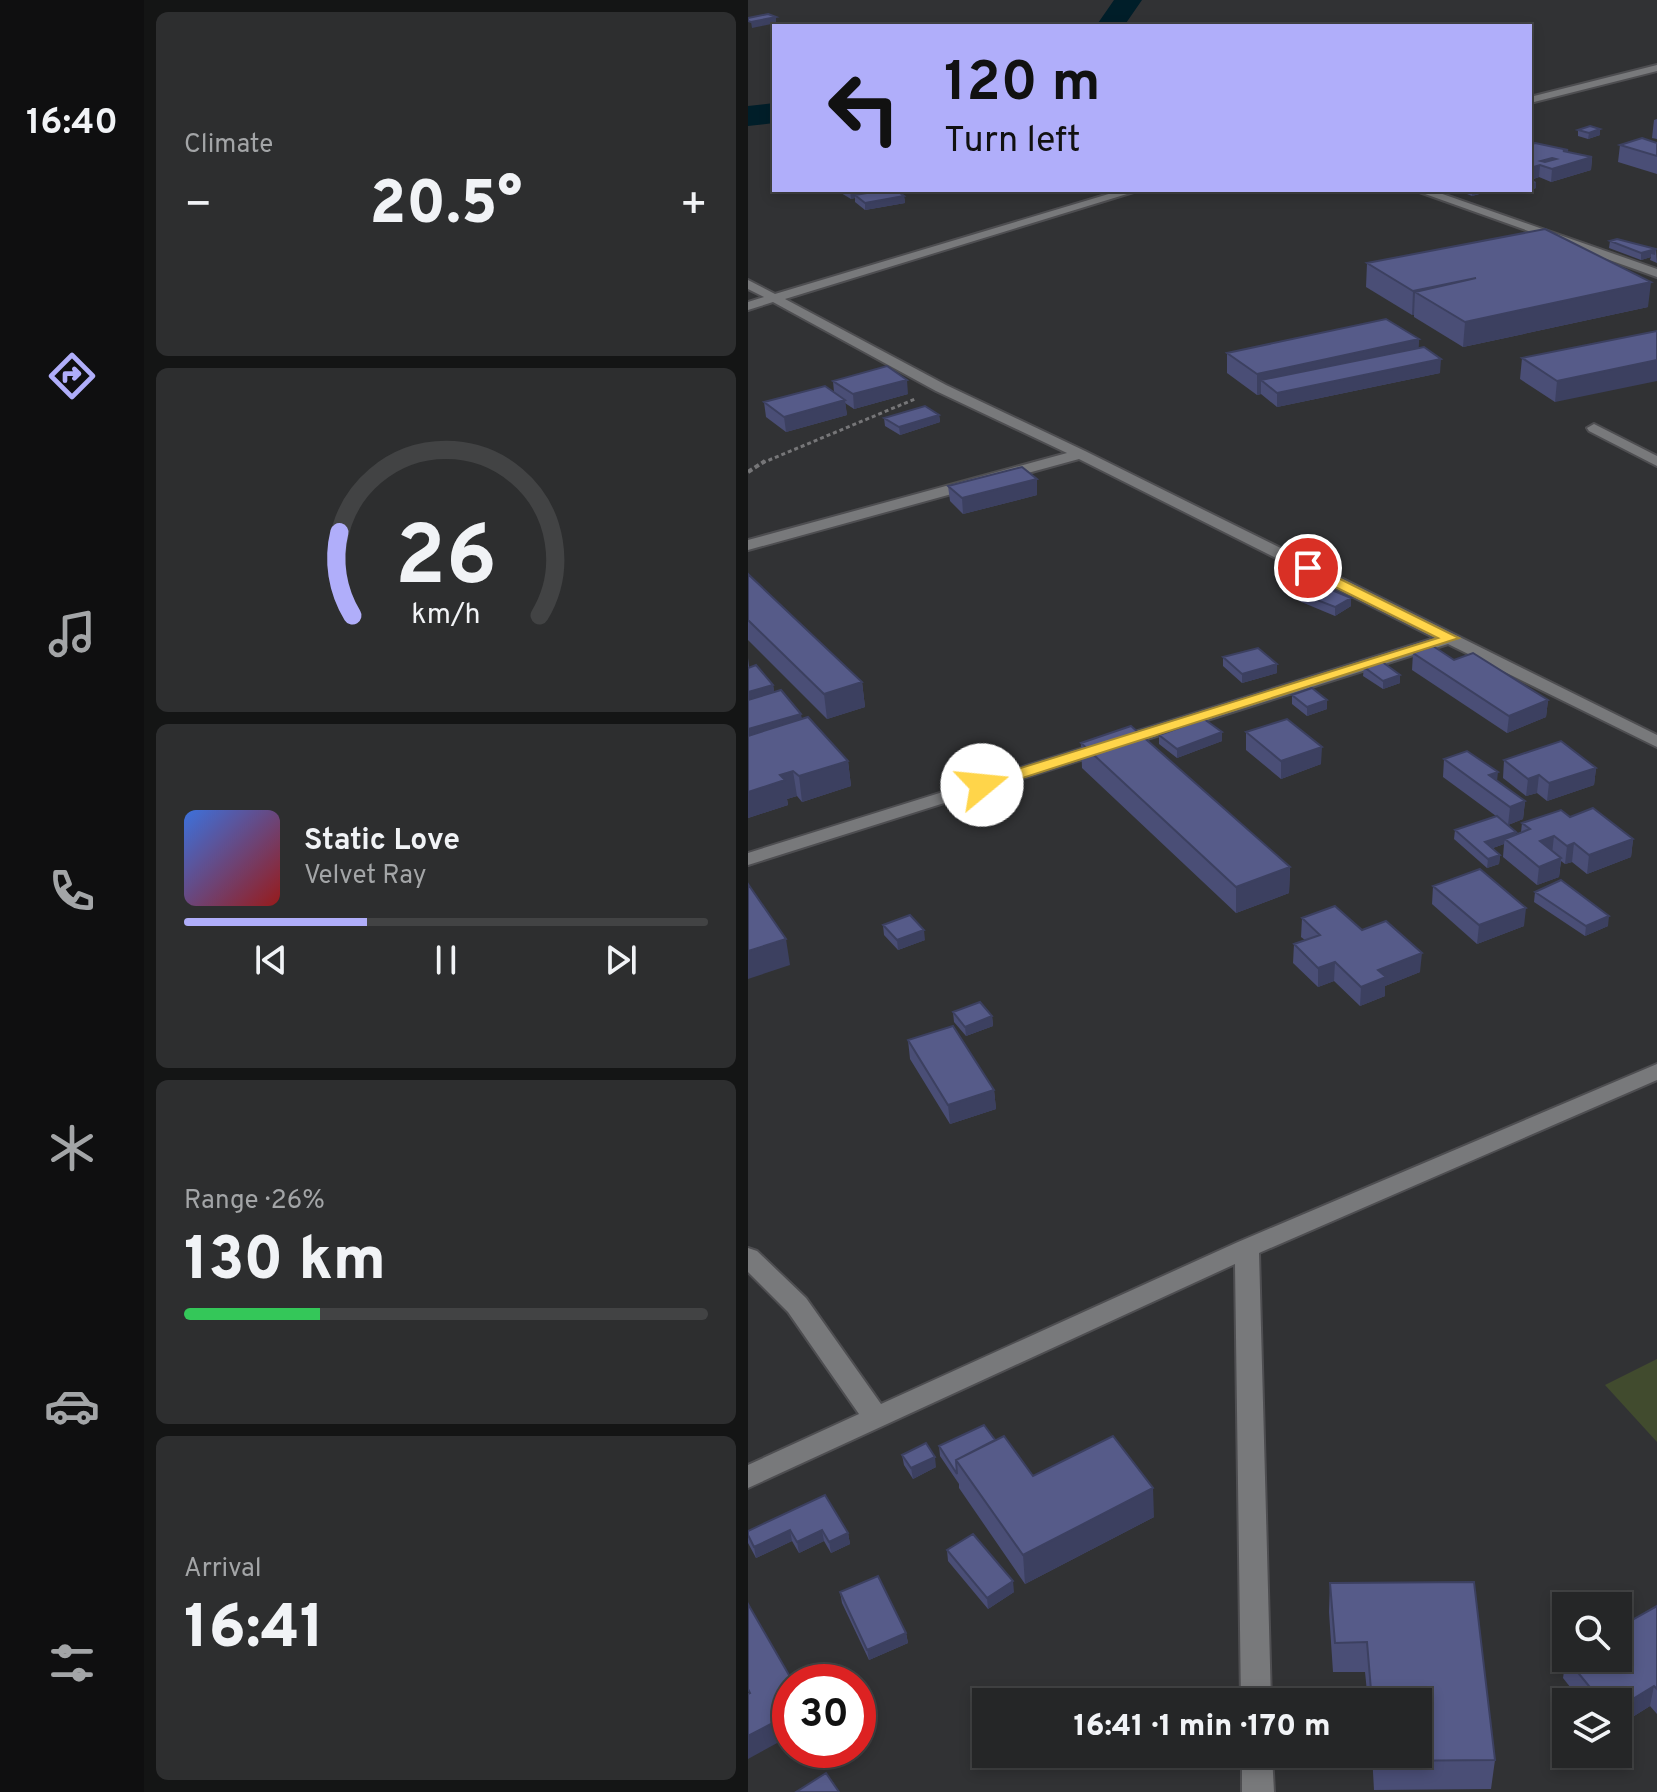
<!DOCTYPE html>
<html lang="en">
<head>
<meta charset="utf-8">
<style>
  body { margin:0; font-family:Overpass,sans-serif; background:#2d2e2f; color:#f1f3f6; height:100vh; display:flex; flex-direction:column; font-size:30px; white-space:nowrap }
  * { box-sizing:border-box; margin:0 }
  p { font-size:26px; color:#a3a5a7 }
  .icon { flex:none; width:44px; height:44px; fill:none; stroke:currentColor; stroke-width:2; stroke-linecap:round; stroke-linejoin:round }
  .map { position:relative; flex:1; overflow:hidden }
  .panel { display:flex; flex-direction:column; gap:12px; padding:12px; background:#141515; width:604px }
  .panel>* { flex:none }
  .guide { position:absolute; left:24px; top:24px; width:760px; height:168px; border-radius:0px; box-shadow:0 4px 12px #0003,0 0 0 2px #424344; background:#b0aefa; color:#111; overflow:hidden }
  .tools { position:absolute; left:804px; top:1592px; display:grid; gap:16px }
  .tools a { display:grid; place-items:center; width:80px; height:80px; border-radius:0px; background:#252627; box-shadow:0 4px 12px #0003,0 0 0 2px #424344; font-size:40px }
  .speed { position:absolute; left:24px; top:1664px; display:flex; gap:16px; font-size:40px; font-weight:700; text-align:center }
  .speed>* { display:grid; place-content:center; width:104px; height:104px; border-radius:50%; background:#252627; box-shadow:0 4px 12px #0003,0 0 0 2px #424344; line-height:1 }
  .speed .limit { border:12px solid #d22; background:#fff; color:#111 }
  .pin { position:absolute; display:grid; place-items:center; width:68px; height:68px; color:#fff; margin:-34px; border:4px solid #fff; border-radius:50%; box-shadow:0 2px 8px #0007 }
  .me { position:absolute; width:88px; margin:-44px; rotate:73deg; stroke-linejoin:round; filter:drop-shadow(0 0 6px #0008) }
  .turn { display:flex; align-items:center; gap:28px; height:168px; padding:0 40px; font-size:36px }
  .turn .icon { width:104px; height:104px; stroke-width:2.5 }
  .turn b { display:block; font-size:56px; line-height:68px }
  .big { font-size:60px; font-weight:800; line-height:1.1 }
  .panel .widget { flex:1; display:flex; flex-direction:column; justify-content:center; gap:12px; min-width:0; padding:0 28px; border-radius:12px; background:#2d2e2f }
  .panel .dial { align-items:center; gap:0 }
  .dial svg { height:208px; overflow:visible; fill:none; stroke:#424344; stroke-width:7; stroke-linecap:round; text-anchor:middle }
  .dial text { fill:#f1f3f6; stroke:none }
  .song { display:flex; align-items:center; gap:24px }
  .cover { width:96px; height:96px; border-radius:12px; background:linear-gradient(135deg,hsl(220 70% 55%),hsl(0 70% 35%)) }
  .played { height:8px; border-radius:4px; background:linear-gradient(90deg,#b0aefa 35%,#424344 35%) }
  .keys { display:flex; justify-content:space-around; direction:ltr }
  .heat { display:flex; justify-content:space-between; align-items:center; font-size:44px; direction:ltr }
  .charge { height:12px; border-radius:6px; background:linear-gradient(90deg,#34c759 26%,#424344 0) }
  .trip { position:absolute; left:224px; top:1688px; width:460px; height:80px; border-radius:0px; background:#252627; box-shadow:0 4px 12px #0003,0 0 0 2px #424344; font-weight:800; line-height:80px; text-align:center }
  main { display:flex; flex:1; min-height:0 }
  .tabs { display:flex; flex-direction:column; width:144px; justify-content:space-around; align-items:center; background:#0f0f10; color:#a3a5a7 }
  .tabs .icon { width:56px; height:56px }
  .tabs .selected { color:#b0aefa }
  .tabs b { font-size:36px; color:#f1f3f6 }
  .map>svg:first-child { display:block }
  .green { fill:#414b2e }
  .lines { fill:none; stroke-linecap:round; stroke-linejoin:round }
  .river { fill:#001e29; fill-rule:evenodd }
  .street-casing { stroke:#4e4e51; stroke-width:4 }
  .path-far1 { stroke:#767678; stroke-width:3; stroke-dasharray:4 3; stroke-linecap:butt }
  .path { stroke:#767678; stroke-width:4; stroke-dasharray:5 3; stroke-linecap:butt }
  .street { fill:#78797b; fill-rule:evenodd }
  .wall { fill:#4a4e76 }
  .shaded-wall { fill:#3c4060 }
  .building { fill:#565b89; stroke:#3c4060; stroke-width:2; fill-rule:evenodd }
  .route { fill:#ffd54a; stroke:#a68a30; stroke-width:2 }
</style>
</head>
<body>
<main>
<nav class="tabs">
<b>16:40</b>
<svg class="icon selected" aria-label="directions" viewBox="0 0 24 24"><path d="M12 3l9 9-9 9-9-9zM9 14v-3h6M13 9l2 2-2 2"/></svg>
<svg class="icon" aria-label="music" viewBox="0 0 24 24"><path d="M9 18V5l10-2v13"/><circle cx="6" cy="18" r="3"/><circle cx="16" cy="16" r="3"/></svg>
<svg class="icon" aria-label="phone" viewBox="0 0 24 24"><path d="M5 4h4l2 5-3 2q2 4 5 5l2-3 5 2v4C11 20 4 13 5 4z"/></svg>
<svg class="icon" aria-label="climate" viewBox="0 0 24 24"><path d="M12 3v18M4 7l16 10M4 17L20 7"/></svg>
<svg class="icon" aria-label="car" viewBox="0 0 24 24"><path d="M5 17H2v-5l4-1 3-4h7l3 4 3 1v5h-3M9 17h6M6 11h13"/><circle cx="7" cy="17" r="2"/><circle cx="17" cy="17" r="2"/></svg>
<svg class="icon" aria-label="filters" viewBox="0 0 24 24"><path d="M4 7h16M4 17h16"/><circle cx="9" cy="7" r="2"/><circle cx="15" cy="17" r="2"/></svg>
</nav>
<section class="panel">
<div class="widget"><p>Climate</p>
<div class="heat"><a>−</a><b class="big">20.5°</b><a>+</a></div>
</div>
<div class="widget dial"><svg viewBox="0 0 100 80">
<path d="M14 69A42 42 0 1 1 86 69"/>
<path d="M14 69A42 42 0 0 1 9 37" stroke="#b0aefa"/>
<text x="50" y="56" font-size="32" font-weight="700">26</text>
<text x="50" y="72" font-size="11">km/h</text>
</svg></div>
<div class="widget">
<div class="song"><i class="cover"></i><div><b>Static Love</b><p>Velvet Ray</p></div></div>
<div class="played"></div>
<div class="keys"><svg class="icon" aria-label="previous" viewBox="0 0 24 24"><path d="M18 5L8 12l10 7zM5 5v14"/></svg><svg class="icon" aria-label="pause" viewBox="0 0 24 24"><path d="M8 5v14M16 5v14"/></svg><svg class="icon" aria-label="next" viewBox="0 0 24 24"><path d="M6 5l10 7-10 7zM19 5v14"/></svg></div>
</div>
<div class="widget"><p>Range · 26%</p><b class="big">130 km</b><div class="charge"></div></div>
<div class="widget"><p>Arrival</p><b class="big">16:41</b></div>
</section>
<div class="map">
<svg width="909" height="1792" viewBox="0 0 909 1792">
  <rect width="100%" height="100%" fill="#313234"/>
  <path class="green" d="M909 1359V1442L857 1385Z"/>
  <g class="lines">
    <path class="river" d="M366 0H394L376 26H348Z
      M26 103V123L0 126V106Z"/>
    <g class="street-casing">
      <path id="street" d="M909 65V71L782 103V97Z
        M374 190H392L37 299 198 385 337 451 909 735V747L700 644 0 865V853L687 638 331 459 0 550V540L319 453 188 391 25 302 0 310V302L16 297 0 289V280L27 294Z
        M666 190H683L909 269V277Z
        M846 424 909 456V466L841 431 839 428Z
        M909 1064V1080L511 1253 523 1702H493L487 1264 0 1488V1465L111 1414 40 1312 0 1272V1248L9 1251 58 1298 133 1404 490 1242Z
        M494 1754H524L526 1792H494Z"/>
    </g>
    <path class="path-far1" d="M14 463 167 399"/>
    <path class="path" d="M0 472 17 461"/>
    <use href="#street" class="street"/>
  </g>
  <path class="wall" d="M909 119V139L904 138 906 120Z
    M852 129V135L840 139 830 136V130Z
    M909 143V174L870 162 872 145Z
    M782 145 820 150V152L844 157 843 170 803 182 791 177 783 180 788 182V188L782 190Z
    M88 190H148L156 196 157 203 117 210 107 202V198L103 199Z
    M709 190H746L724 196Z
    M862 241 908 249 909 263 902 260 903 257 893 260 861 248Z
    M619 263 900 307 715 347 666 317V315H664L618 287Z
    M909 331 807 402 772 379 774 358Z
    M671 339 670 349 692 373 529 407 513 394 509 395 479 373V353Z
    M85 381 160 394 106 409 97 403 99 415 38 432 18 417 16 402 86 392Z
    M191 415 192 422 152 435 137 426 136 418Z
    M200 486 289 495 215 514 202 501Z
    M0 574 114 682 117 707 79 719 0 640Z
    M551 593 603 598V606L587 616 551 601Z
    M665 653 800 700 798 717 759 733 664 670Z
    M475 657 529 673 494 683 475 666Z
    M0 658 1 667 25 685 26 692 100 761 103 786 54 802 49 796 39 799 40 805 0 818Z
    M616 667 652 675V683L635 689 615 676Z
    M544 695 579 709 559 716 544 704Z
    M498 732 573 764 533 779 498 750Z
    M411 735 474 741 429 758 411 744Z
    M333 743 542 867 541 893 488 913 334 768Z
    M696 759 749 781 777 801 775 819 760 825 767 835 773 832 774 823 822 817 885 839 883 857 839 874 824 862 817 864 813 861 811 877 789 885 755 857 756 844 745 848 752 855 751 864 739 868 706 839 707 830 748 816 695 777Z
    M756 760 848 768 846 785 799 801 789 793 778 796 755 778Z
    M685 886 776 926 729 944 684 904Z
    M787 892 860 926 837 936 786 902Z
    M554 918 614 930 672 972 637 986V996L612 1006 586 981 570 987 545 963 546 944 557 940 553 937Z
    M135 925 177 940 150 950 136 935Z
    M205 1012 244 1016 245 1026 218 1036 206 1022Z
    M160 1040 246 1090 248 1109 202 1124 162 1059Z
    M247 1440 285 1476 406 1517 277 1584 211 1488V1484L192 1456 191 1446Z
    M154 1455 188 1467 165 1479 156 1465Z
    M77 1495 100 1533 102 1544 83 1553 76 1541 51 1553 44 1541 8 1558 0 1543V1531Z
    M199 1550 266 1592 240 1609 200 1561Z
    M582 1583 747 1760 743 1789 626 1790 624 1754H670V1702H620L617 1672H585L581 1612Z
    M92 1592 158 1633 160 1643 121 1660 94 1603Z
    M909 1606V1714L902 1706 870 1726V1702H834L815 1678 818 1658Z"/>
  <path class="shaded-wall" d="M28 17V23L4 28 3 22Z
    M852 129V135L840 139 841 133Z
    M844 157 843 170 803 182 804 169Z
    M792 165 791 177 782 180V168Z
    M788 182V188L782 190V184Z
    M102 190H145L107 195V198L103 199Z
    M724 190H746L724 196Z
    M156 196 157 203 117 210V203Z
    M908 249 907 255 903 254V257L893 260V253Z
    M728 278 667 292 666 315H664L665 291Z
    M903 282 900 307 715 347 717 322Z
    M671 339 670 359 513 380V394L509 395V374Z
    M693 359 692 373 529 407V393Z
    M909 360V381L807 402 809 381Z
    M159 380 160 394 106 409 105 394Z
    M97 400 99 415 38 432 36 417Z
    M191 415 192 422 152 435 151 427Z
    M289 479V495L215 514 214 498Z
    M603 598V606L587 616V607Z
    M529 664V673L494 683V674Z
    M652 675V683L635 689V681Z
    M114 682 117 707 79 719 76 694Z
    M25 685 28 702 0 710V692Z
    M579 700V709L559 716V707Z
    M800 700 798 717 759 733 761 716Z
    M53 714 56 731 0 748V729Z
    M474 732V741L429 758V749Z
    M574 747 573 764 533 779V761Z
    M100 761 103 786 54 802 51 776Z
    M848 768 846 785 799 801 801 783Z
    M45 771 49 796 39 799 40 805 0 818V792L32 775Z
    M750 772 748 790 741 775Z
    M791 775 789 793 778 796 780 779Z
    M777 801 775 819 760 825 762 807Z
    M768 832 767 841 757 839 756 844 736 851 737 842Z
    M806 836 804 854 792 841Z
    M885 839 883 857 839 874 841 855Z
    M826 843 824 862 817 864 819 846Z
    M752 855 751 864 739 868 740 859Z
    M813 858 811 877 789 885 791 867Z
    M542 867 541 893 488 913V887Z
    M778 908 776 926 729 944 731 925Z
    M861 916 860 926 837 936 838 926Z
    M176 930 177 940 150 950 149 940Z
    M38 939 42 965 0 979V951Z
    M674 953 672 972 637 986V996L612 1006 613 987 630 970Z
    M587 962 586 981 570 987V968Z
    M244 1016 245 1026 218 1036 217 1027Z
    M246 1090 248 1109 202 1124 200 1105Z
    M187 1457 188 1467 165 1479 163 1468Z
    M405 1488 406 1517 277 1584 275 1555Z
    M42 1530 44 1541 8 1558 6 1547Z
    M74 1530 76 1541 51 1553 49 1542Z
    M100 1533 102 1544 83 1553 81 1542Z
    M265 1581 266 1592 240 1609 239 1598Z
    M158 1633 160 1643 121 1660 119 1650Z
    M906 1686 902 1706 870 1726V1708Z
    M42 1714V1736L0 1759V1736Z"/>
  <path class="building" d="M20 14 28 17 3 22 0 21V18Z
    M842 126 852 129 841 133 830 130Z
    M894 138 909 143V156L872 145Z
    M787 143 820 150 815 151 844 157 804 169 792 165 782 168V158L784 157H782V145ZM804 158 808 159 797 162 793 161Z
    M137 190H148L156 196 117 203 107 195Z
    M797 229 903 282 717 322 667 292 728 278 665 291 619 263Z
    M869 239 908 249 893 253 862 241Z
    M638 319 671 339 509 374 479 353Z
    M909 331V360L809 381 774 358Z
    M676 347 693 359 529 393 513 380Z
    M139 366 159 380 105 394 85 381Z
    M77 386 97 400 36 417 16 402Z
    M177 406 191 415 151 427 136 418Z
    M274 467 289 479 214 498 200 486Z
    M0 574 114 682 76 694 0 620Z
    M567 583 603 598 587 607 551 593Z
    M685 646 706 660 725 653 800 700 761 716 665 653Z
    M510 648 529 664 494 674 475 657Z
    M633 661 652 675 635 681 616 667Z
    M8 665 25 685 0 692V668Z
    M564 688 579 700 559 707 544 695Z
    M33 690 53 714 0 729V700Z
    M60 717 100 761 51 776 45 771 32 775 37 780 0 792V736Z
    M456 719 474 732 429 749 411 735Z
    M539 719 574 747 533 761 498 732Z
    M383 726 542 867 488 887 333 743Z
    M813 741 848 768 801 783 791 775 780 779 756 760Z
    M719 751 750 772 741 775 777 801 762 807 696 759Z
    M845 808 885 839 841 855 826 843 819 846 806 836 792 841 813 858 791 867 757 839 782 829 774 823 813 810 822 817Z
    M749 816 768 832 737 842 752 855 740 859 707 830Z
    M732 869 778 908 731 925 685 886Z
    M813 880 861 916 838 926 787 892Z
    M0 884 38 939 0 951Z
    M587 906 614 930 638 921 674 953 630 970 638 977 613 987 587 962 570 968 546 944 572 935 554 918Z
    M162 915 176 930 149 940 135 925Z
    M232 1002 244 1016 217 1027 205 1012Z
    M205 1026 246 1090 200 1105 160 1040Z
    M236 1425 247 1440 208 1460 209 1474 191 1446Z
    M256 1436 285 1476 365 1436 405 1488 275 1555 208 1460Z
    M178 1443 187 1457 163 1468 154 1455Z
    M77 1495 100 1533 81 1542 74 1530 49 1542 42 1530 6 1547 0 1535V1531Z
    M225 1534 265 1581 239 1598 199 1550Z
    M130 1576 158 1633 119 1650 92 1592Z
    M726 1582 747 1760 629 1761 628 1754H670V1702H624L619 1642 587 1643 582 1583Z
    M0 1604 45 1682H42V1714L0 1736V1694L2 1693 0 1689Z
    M909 1606V1689L906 1686 870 1708V1702H854L818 1658H870V1628Z
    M78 1773 91 1792H48Z"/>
  <path class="route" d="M560 563 711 638 240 789 234 790 226 785 228 782 690 638 555 571 553 568Z"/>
</svg>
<div class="tools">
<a><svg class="icon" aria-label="search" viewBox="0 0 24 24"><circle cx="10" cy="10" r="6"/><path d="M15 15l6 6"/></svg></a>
<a><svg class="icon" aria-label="layers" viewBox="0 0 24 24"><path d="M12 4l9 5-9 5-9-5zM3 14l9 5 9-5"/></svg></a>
</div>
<div class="speed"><div class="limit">30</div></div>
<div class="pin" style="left:560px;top:568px;background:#d93025"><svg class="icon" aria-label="arrive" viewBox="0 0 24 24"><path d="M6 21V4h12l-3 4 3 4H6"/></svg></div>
<svg class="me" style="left:234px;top:785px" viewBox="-20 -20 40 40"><circle r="19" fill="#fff"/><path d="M0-13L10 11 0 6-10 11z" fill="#ffd54a"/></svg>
<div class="trip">16:41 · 1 min · 170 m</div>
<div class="guide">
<div class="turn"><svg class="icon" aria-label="left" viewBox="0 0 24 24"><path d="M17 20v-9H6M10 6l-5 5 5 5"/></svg><div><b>120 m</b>Turn left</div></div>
</div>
</div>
</main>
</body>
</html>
